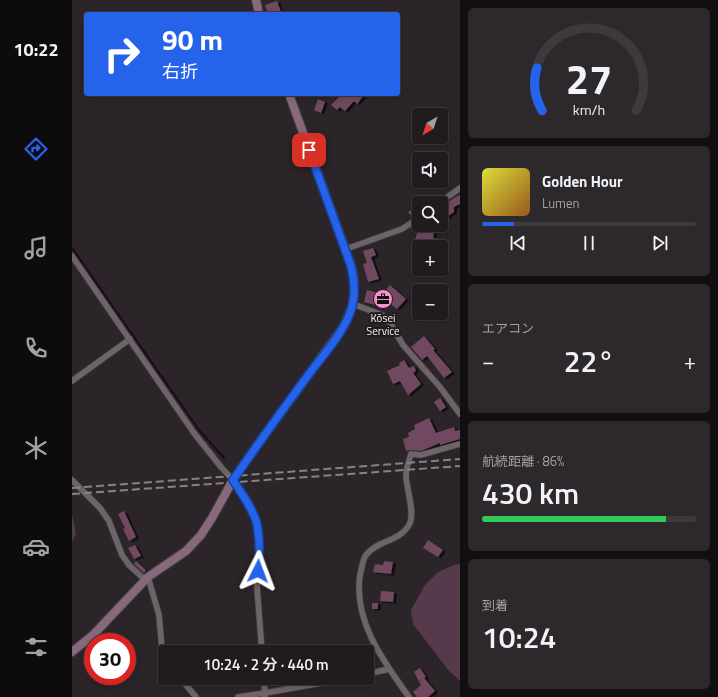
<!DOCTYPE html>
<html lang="ja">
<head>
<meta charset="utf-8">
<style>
  body { margin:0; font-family:"Titillium Web","Noto Sans JP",sans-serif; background:#2d282b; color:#f1f3f6; height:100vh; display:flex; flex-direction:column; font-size:15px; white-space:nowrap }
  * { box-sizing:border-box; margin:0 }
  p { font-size:13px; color:#a2a1a4 }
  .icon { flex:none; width:22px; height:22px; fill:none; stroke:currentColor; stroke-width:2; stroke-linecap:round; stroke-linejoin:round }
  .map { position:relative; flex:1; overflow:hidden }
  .panel { display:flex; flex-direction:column; gap:8px; padding:8px; background:#120f10; width:258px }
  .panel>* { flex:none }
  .guide { position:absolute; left:12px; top:12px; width:316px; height:84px; border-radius:4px; box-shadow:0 2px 6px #0003,0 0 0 1px #3d393c; background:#2563eb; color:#fff; overflow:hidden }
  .needle { width:26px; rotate:219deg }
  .tools { position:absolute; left:340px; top:108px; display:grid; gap:8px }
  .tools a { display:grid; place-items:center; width:36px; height:36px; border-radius:4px; background:#201b1e; box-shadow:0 2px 6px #0003,0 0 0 1px #3d393c; font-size:20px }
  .speed { position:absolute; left:12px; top:633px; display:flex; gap:8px; font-size:20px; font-weight:700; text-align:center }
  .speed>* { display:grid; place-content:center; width:52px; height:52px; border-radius:50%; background:#201b1e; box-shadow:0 2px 6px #0003,0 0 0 1px #3d393c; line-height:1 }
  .speed .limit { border:6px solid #d22; background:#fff; color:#111 }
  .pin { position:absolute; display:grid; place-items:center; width:34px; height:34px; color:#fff; margin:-17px; border-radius:8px; box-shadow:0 2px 6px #0006 }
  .me { position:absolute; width:44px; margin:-22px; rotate:3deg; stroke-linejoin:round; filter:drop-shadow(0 0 3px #0008) }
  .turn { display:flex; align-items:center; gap:14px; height:84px; padding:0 12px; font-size:18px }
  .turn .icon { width:52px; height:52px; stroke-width:2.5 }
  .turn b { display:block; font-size:28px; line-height:34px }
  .big { font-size:30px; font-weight:600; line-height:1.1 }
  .panel .card { flex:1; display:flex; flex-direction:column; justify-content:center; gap:6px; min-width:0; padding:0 14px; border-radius:6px; background:#2d282b }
  .panel .dial { align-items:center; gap:0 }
  .dial svg { height:104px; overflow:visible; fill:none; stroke:#3d393c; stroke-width:7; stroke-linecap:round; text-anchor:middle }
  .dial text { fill:#f1f3f6; stroke:none }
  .song { display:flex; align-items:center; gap:12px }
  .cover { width:48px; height:48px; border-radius:6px; background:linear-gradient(135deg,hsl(60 70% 55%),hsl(30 70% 35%)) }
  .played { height:4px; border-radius:2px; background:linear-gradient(90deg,#2563eb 15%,#3d393c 15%) }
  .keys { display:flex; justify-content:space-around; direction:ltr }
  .heat { display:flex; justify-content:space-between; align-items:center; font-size:22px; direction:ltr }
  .charge { height:6px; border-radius:3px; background:linear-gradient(90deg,#34c759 86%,#3d393c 0) }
  .trip { position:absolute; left:86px; top:645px; width:216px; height:40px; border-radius:4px; background:#201b1e; box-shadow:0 2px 6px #0003,0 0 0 1px #3d393c; font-weight:600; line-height:40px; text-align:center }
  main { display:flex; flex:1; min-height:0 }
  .tab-bar { display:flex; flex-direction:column; width:72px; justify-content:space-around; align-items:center; background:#0d0b0c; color:#a2a1a4 }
  .tab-bar .icon { width:28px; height:28px }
  .tab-bar .current { color:#2563eb }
  .tab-bar b { font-size:18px; color:#f1f3f6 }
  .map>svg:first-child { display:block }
  .green { fill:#563a4b }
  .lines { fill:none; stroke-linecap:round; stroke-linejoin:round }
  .stream { stroke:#25061b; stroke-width:2 }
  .building { fill:#6f4960; filter:url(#shadow) }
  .street-casing { stroke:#453f42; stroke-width:7 }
  .secondary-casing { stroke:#453f42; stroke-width:10 }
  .street { stroke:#6c6469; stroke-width:5.5 }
  .secondary { stroke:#87687c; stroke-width:8 }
  .rail { stroke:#888285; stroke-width:2; stroke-dasharray:8 4; stroke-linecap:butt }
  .route-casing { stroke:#184099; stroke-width:10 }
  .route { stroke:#2563eb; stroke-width:7 }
  .labels { text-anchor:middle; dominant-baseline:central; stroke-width:4; stroke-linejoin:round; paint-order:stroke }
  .poi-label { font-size:11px; fill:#f6f1f4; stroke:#211a1e }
</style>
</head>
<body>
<main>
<nav class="tab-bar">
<b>10:22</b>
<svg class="icon current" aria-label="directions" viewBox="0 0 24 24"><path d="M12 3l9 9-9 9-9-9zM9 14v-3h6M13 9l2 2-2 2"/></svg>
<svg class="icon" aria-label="music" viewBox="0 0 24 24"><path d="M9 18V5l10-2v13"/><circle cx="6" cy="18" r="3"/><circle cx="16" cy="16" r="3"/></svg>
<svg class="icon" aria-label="phone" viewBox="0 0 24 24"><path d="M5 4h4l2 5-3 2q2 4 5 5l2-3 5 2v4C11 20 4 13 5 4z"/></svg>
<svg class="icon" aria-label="climate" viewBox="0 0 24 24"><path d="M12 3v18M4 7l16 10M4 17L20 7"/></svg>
<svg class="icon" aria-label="car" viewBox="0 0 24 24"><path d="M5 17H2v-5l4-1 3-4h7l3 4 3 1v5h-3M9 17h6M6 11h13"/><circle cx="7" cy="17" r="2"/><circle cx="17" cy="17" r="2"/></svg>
<svg class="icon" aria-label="filters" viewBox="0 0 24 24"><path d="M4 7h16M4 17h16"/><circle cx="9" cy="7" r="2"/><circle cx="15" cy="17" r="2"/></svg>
</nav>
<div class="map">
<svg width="388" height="697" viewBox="0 0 388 697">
  <defs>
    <filter id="shadow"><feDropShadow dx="3" dy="1.5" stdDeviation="0" flood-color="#0009"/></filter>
  </defs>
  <rect width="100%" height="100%" fill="#2b2428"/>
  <path class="green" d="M0 514 4 534 0 542Z
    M388 564V681L377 671 341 624 339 610 353 585 366 572 382 565Z"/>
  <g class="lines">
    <path class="stream" d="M0 248 127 430 152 458"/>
  </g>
  <path class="building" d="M205 1 209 12 203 14H196L193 5Z
    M270 94H293L285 104 282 101 273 111 268 107 265 110 259 105Z
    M246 99 253 102 249 113 242 110Z
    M388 195V204L382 207V212L369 221V207L385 196Z
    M347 204V212L340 217 336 212Z
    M346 229 362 232 361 238 366 239 365 247H347L348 242 343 241Z
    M301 248 304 255 299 257 307 279 296 282 291 264 295 263 291 251Z
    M341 253 347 254V263L339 262Z
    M318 285 334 299 325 309 309 296 307 306 292 302 295 290 310 294V295Z
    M352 336 363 349 361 350 380 372 372 378 355 356 350 360 339 347Z
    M332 360 337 368 342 366 344 371 341 373 349 384 336 395 328 381 321 384 315 371 328 365 327 363Z
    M368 398 374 407 368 411 362 402Z
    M357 418 364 433 382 427 383 431 388 430V439L368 445V443L349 451 339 450 334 451 331 439 337 437 336 433 343 429 342 425Z
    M52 511 64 537 57 541 51 529 53 528 46 514Z
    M356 540 371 550 366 557 351 548Z
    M63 545 69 556 62 559 56 548Z
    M64 561 74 570 72 573 62 564Z
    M312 561 321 562 319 574 301 572 303 564 311 565Z
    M309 591 322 592 321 602 308 601Z
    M300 603H306V609H300Z
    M348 668 354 677 352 678 363 691 356 697H345L341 692 349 685 342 672Z"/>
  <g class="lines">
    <g class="street-casing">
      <path id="street" d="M367 203 388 188
        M274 249 330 229 347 218
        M0 256 122 433 149 467 161 480 179 509 185 523 187 538 188 555 185 587 190 652
        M281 304 310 315 318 323 331 345 368 387 388 414
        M0 381 58 339
        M0 480 28 508 37 521 50 555 57 565 71 578 76 577 87 615 90 649 93 656
        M295 674 317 669
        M108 678 124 697
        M192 678 193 696
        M166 697 193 693 277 678
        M337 697C312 662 281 621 288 575 290 569 290 561 294 555 305 540 329 542 338 523 343 511 334 488 334 475 334 468 337 461 339 454L349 455 388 444"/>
    </g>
    <g class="secondary-casing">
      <path id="secondary" d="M184 0 187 14
        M0 652 21 635 76 577 114 551 129 535 140 518 161 480 183 448 272 326 281 304 282 292V278L279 265 217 94"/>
    </g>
    <use href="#street" class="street"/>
    <use href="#secondary" class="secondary"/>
    <path class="rail" d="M0 488 388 459
      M0 494 388 466"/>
  </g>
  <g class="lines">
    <g class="route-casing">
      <path id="route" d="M186 571C188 555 188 540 185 524 181 509 170 494 161 480 186 444 211 409 237 374 251 355 269 336 278 313 284 297 283 282 279 266L237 150"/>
    </g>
    <use href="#route" class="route"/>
  </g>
  <defs>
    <g id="office-disc" transform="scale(1)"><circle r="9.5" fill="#f690d0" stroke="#211a1e"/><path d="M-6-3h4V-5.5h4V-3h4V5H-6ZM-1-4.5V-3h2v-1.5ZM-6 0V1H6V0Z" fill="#111"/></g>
  </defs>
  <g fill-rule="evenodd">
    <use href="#office-disc" x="311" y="299"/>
  </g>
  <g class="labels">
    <g class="poi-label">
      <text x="311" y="318">Kōsei<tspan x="311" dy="13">Service</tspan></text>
    </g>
  </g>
</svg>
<div class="tools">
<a><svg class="needle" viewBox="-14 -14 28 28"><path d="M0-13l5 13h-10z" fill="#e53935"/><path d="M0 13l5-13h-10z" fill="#a2a1a4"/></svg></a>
<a><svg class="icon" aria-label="sound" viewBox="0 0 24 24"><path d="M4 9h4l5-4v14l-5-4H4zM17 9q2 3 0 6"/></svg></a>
<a><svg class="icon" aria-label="search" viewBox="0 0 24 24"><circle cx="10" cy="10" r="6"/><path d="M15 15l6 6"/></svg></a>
<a>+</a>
<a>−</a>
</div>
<div class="speed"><div class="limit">30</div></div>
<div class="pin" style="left:237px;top:150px;background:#d93025"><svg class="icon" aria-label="arrive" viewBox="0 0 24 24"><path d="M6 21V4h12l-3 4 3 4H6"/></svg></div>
<svg class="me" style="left:186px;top:571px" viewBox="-20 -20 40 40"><path d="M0-17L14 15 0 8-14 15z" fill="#2563eb" stroke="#fff" stroke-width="4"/></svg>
<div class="trip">10:24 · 2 分 · 440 m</div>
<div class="guide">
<div class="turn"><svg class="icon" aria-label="right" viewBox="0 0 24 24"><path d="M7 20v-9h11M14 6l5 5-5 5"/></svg><div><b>90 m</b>右折</div></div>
</div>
</div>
<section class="panel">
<div class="card dial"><svg viewBox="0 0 100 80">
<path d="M14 69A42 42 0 1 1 86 69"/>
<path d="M14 69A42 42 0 0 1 10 36" stroke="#2563eb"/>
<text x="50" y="56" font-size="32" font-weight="700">27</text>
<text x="50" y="72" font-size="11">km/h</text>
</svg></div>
<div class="card">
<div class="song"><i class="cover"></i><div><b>Golden Hour</b><p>Lumen</p></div></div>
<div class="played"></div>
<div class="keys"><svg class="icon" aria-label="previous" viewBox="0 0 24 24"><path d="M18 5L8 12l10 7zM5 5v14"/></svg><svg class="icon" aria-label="pause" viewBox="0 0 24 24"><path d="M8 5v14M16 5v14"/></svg><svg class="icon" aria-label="next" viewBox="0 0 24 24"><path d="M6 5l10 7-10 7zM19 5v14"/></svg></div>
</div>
<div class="card"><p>エアコン</p>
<div class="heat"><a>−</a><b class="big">22°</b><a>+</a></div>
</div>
<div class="card"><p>航続距離 · 86%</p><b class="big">430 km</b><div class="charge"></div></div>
<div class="card"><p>到着</p><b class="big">10:24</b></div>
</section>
</main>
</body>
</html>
